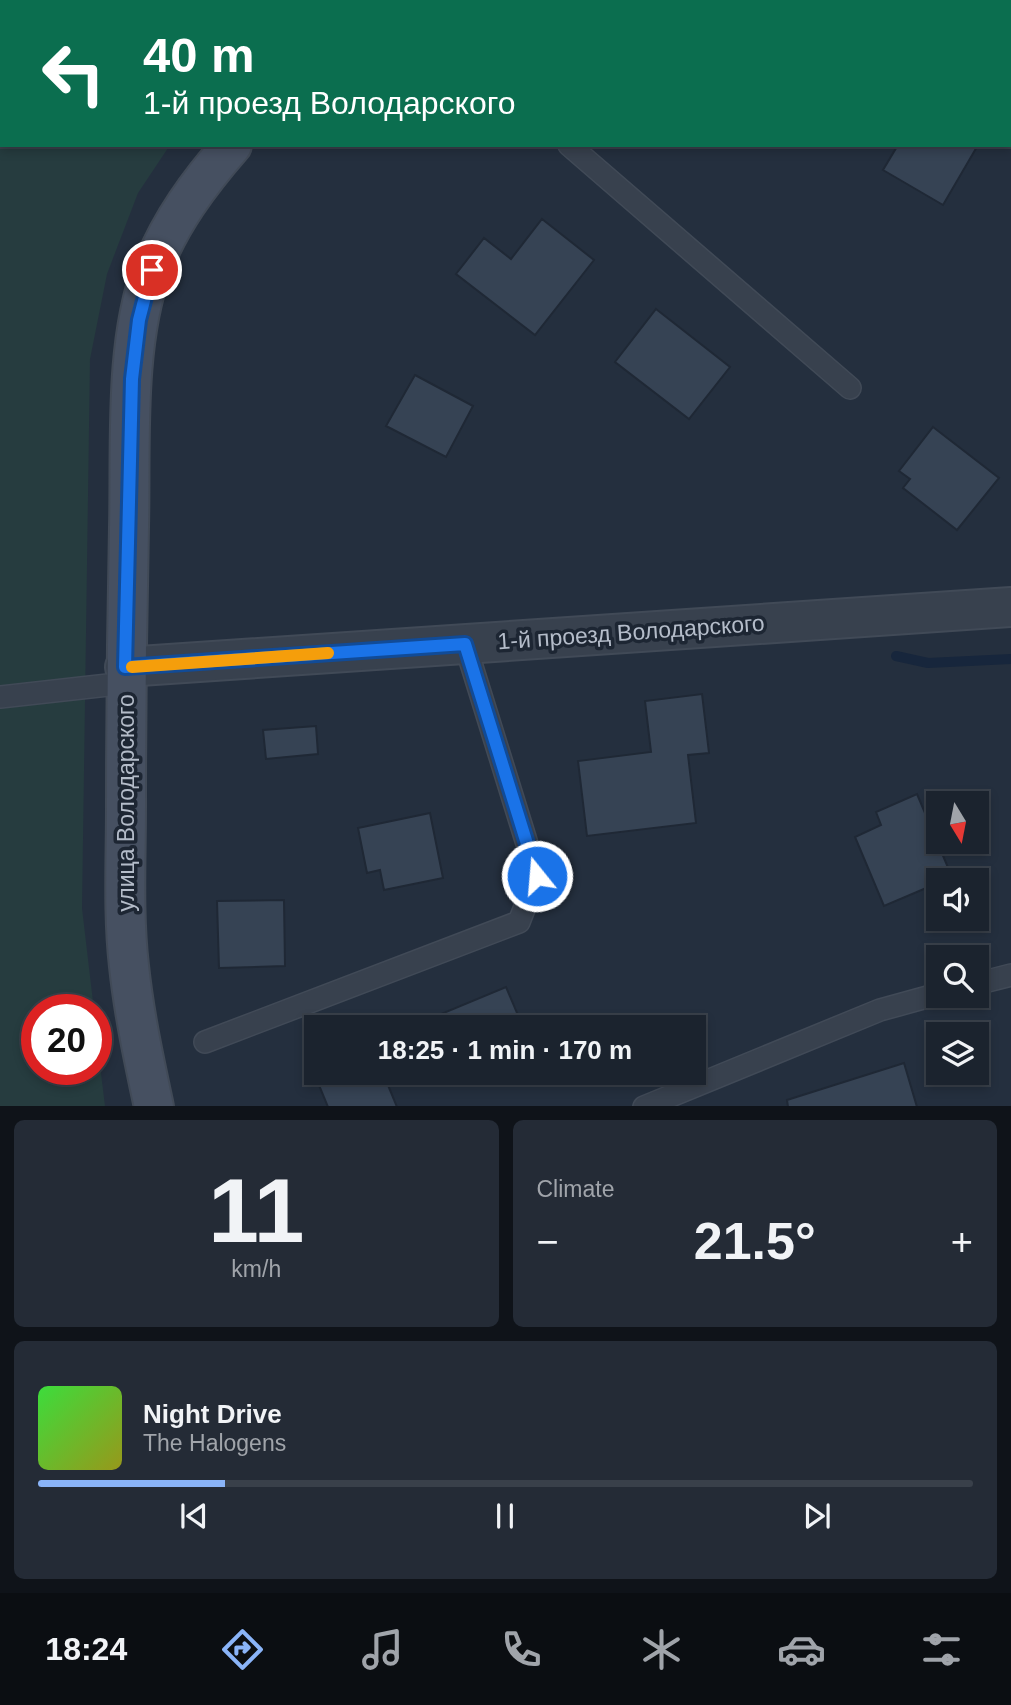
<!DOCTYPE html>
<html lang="en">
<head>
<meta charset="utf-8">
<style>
  body { margin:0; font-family:Arial,sans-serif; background:#242b36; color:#f1f3f6; height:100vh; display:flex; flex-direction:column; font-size:26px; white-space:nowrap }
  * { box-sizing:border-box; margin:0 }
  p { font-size:23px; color:#a0a4aa }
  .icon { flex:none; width:38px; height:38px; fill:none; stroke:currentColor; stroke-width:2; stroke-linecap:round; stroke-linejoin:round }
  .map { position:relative; height:1106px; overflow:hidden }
  .drawer { display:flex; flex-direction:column; gap:14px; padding:14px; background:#0f1319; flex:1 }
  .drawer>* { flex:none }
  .banner { position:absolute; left:0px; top:0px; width:1012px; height:147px; box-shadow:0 4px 10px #0003,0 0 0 2px #39404a; background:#0b6e4f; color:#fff; overflow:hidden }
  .needle { width:46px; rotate:170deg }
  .buttons { position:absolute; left:926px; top:791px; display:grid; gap:14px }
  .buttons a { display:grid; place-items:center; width:63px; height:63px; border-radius:0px; background:#1b232e; box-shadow:0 4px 10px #0003,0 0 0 2px #39404a; font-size:35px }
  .speed { position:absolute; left:21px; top:994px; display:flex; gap:14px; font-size:35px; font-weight:700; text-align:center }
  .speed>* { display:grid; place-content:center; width:91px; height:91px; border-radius:50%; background:#1b232e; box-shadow:0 4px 10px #0003,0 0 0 2px #39404a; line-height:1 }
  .speed .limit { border:10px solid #d22; background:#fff; color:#111 }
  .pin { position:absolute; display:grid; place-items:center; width:60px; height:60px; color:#fff; margin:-30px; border:4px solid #fff; border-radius:50%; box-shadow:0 2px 7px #0007 }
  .me { position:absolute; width:77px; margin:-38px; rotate:343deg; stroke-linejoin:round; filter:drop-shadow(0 0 5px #0008) }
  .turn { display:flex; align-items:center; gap:24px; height:147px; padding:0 28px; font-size:32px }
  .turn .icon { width:91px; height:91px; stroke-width:2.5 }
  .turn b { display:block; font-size:49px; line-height:60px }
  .big { font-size:52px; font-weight:800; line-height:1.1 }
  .drawer .tile { flex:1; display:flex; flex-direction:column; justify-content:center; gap:10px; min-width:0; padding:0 24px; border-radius:10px; background:#242b36 }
  .drawer .dial { align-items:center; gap:0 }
  .dial b { font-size:91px; line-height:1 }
  .song { display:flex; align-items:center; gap:21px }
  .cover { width:84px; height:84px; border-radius:10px; background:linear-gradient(135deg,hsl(120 70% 55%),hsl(60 70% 35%)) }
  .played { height:7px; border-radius:4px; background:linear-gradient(90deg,#8ab4f8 20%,#39404a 20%) }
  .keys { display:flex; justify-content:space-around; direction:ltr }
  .heat { display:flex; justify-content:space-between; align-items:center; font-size:38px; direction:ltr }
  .drawer .tiles { flex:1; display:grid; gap:14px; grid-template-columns:1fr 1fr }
  .tile:last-child { grid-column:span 2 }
  .trip { position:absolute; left:304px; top:1015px; width:402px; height:70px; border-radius:0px; background:#1b232e; box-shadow:0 4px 10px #0003,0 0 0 2px #39404a; font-weight:800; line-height:70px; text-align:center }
  .tabs { display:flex; height:112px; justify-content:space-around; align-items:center; background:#0b0e12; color:#a0a4aa }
  .tabs .icon { width:49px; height:49px }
  .tabs .on { color:#8ab4f8 }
  .tabs b { font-size:32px; color:#f1f3f6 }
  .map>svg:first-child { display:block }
  .green { fill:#263c3f }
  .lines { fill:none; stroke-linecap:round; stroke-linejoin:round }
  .stream { stroke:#17263c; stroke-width:10 }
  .building { fill:#364354; stroke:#1f2835; stroke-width:2 }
  .lane-casing { stroke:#414a57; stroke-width:24 }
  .street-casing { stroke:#414a57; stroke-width:42 }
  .secondary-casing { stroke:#414a57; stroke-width:42 }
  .lane { stroke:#38414e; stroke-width:21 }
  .street { stroke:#38414e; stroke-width:38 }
  .secondary { stroke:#465061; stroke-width:38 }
  .route-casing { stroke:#114b97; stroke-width:18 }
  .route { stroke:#1a73e8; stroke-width:12 }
  .slow { stroke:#f59e0b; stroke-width:12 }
  .labels { text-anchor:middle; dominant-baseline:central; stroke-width:7; stroke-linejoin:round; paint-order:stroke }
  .street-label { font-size:23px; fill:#b4bcc9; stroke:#1d2633 }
</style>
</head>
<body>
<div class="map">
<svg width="1011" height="1107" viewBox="0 0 1011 1107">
  <rect width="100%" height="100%" fill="#242f3e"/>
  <path class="green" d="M0 0 29 2H2V145H170L138 193 107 274 90 359 82 908 94 1010H37V1069H96V1032L105 1106 0 1107Z"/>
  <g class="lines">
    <path class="stream" d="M896 656 928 663 1011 659"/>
  </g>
  <path class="building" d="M898 145H978L943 205 883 170Z
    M542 219 594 260 535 335 456 274 484 238 511 259Z
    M656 309 730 367 689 419 615 362Z
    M415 375 473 406 446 457 386 426Z
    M933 427 999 478 957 530 903 488 910 479 899 471Z
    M702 694 709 753 688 755 696 823 587 836 578 761 651 752 645 701Z
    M316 726 318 754 266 759 263 730Z
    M917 794 952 877 938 880V883L884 906 855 837 881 825 876 812Z
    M430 813 443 878 384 890 380 870 367 873 358 828Z
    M284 900 285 966 219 968 217 901Z
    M506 987 523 1027H410Z
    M904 1063 917 1107H788L787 1100Z
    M314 1073H383L397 1107H328Z"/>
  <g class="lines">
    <g class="lane-casing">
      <path id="lane" d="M402 0 404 2
        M251 2 252 0
        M569 145 850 388
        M0 697 126 683
        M976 984 1011 975
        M205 1042 519 922 537 876 465 644
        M644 1107 880 1010 938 994"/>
    </g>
    <g class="street-casing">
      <path id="street" d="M125 667 1011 607"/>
    </g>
    <g class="secondary-casing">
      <path id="secondary" d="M357 2 358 0
        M154 1107C144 1060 134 1014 129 966 123 914 126 860 126 807 126 714 127 620 129 527 131 447 124 344 152 269 170 222 199 183 232 145"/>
    </g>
    <use href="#lane" class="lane"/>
    <use href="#street" class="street"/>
    <use href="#secondary" class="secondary"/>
  </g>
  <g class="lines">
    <g class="route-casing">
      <path id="route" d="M152 270 139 320 132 379 125 667 465 644 537 876"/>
    </g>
    <use href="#route" class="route"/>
    <path class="slow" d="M132 667 328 653"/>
  </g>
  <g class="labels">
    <g class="street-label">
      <text transform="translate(631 632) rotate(-4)">1-й проезд Володарского</text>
      <text transform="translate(126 803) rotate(-90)">улица Володарского</text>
    </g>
  </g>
</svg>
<div class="buttons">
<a><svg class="needle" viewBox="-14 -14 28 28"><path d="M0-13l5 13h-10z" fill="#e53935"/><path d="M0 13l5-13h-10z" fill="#a0a4aa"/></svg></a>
<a><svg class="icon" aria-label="sound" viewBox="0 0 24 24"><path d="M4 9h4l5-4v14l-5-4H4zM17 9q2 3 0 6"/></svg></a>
<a><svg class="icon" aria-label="search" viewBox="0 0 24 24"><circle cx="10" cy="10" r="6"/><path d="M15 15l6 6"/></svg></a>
<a><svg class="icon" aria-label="layers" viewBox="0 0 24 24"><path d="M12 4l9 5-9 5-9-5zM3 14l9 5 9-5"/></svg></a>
</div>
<div class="speed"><div class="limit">20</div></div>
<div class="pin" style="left:152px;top:270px;background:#d93025"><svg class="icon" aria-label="arrive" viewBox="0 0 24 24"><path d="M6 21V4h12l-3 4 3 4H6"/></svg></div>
<svg class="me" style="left:537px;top:876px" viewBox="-20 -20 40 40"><circle r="17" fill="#1a73e8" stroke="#fff" stroke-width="3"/><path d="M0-11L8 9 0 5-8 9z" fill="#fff"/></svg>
<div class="trip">18:25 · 1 min · 170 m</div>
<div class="banner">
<div class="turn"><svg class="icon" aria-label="left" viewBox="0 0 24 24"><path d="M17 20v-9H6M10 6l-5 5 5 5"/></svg><div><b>40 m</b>1-й проезд Володарского</div></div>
</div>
</div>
<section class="drawer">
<div class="tiles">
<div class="tile dial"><b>11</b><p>km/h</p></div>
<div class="tile"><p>Climate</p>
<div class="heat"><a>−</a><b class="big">21.5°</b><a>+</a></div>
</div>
<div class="tile">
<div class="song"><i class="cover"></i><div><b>Night Drive</b><p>The Halogens</p></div></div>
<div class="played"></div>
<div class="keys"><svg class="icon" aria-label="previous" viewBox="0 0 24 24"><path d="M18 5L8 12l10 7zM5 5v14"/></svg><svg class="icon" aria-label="pause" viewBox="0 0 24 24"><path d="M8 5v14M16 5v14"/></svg><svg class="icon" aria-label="next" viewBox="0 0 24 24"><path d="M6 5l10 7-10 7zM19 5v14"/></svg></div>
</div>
</div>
</section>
<nav class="tabs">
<b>18:24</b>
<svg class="icon on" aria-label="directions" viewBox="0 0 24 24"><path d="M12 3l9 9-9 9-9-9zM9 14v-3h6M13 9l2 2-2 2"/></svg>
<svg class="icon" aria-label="music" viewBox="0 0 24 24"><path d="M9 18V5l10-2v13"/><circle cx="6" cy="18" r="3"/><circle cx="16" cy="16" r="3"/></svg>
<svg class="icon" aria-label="phone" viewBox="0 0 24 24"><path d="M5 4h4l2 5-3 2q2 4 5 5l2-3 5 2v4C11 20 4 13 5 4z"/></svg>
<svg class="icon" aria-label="climate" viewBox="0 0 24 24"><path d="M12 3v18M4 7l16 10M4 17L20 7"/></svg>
<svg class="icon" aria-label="car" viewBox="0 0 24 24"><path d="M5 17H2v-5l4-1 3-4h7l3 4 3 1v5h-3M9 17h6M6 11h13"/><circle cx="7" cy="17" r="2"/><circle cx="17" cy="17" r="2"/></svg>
<svg class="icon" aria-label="filters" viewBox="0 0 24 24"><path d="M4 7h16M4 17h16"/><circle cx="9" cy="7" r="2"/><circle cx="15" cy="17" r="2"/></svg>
</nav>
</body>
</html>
